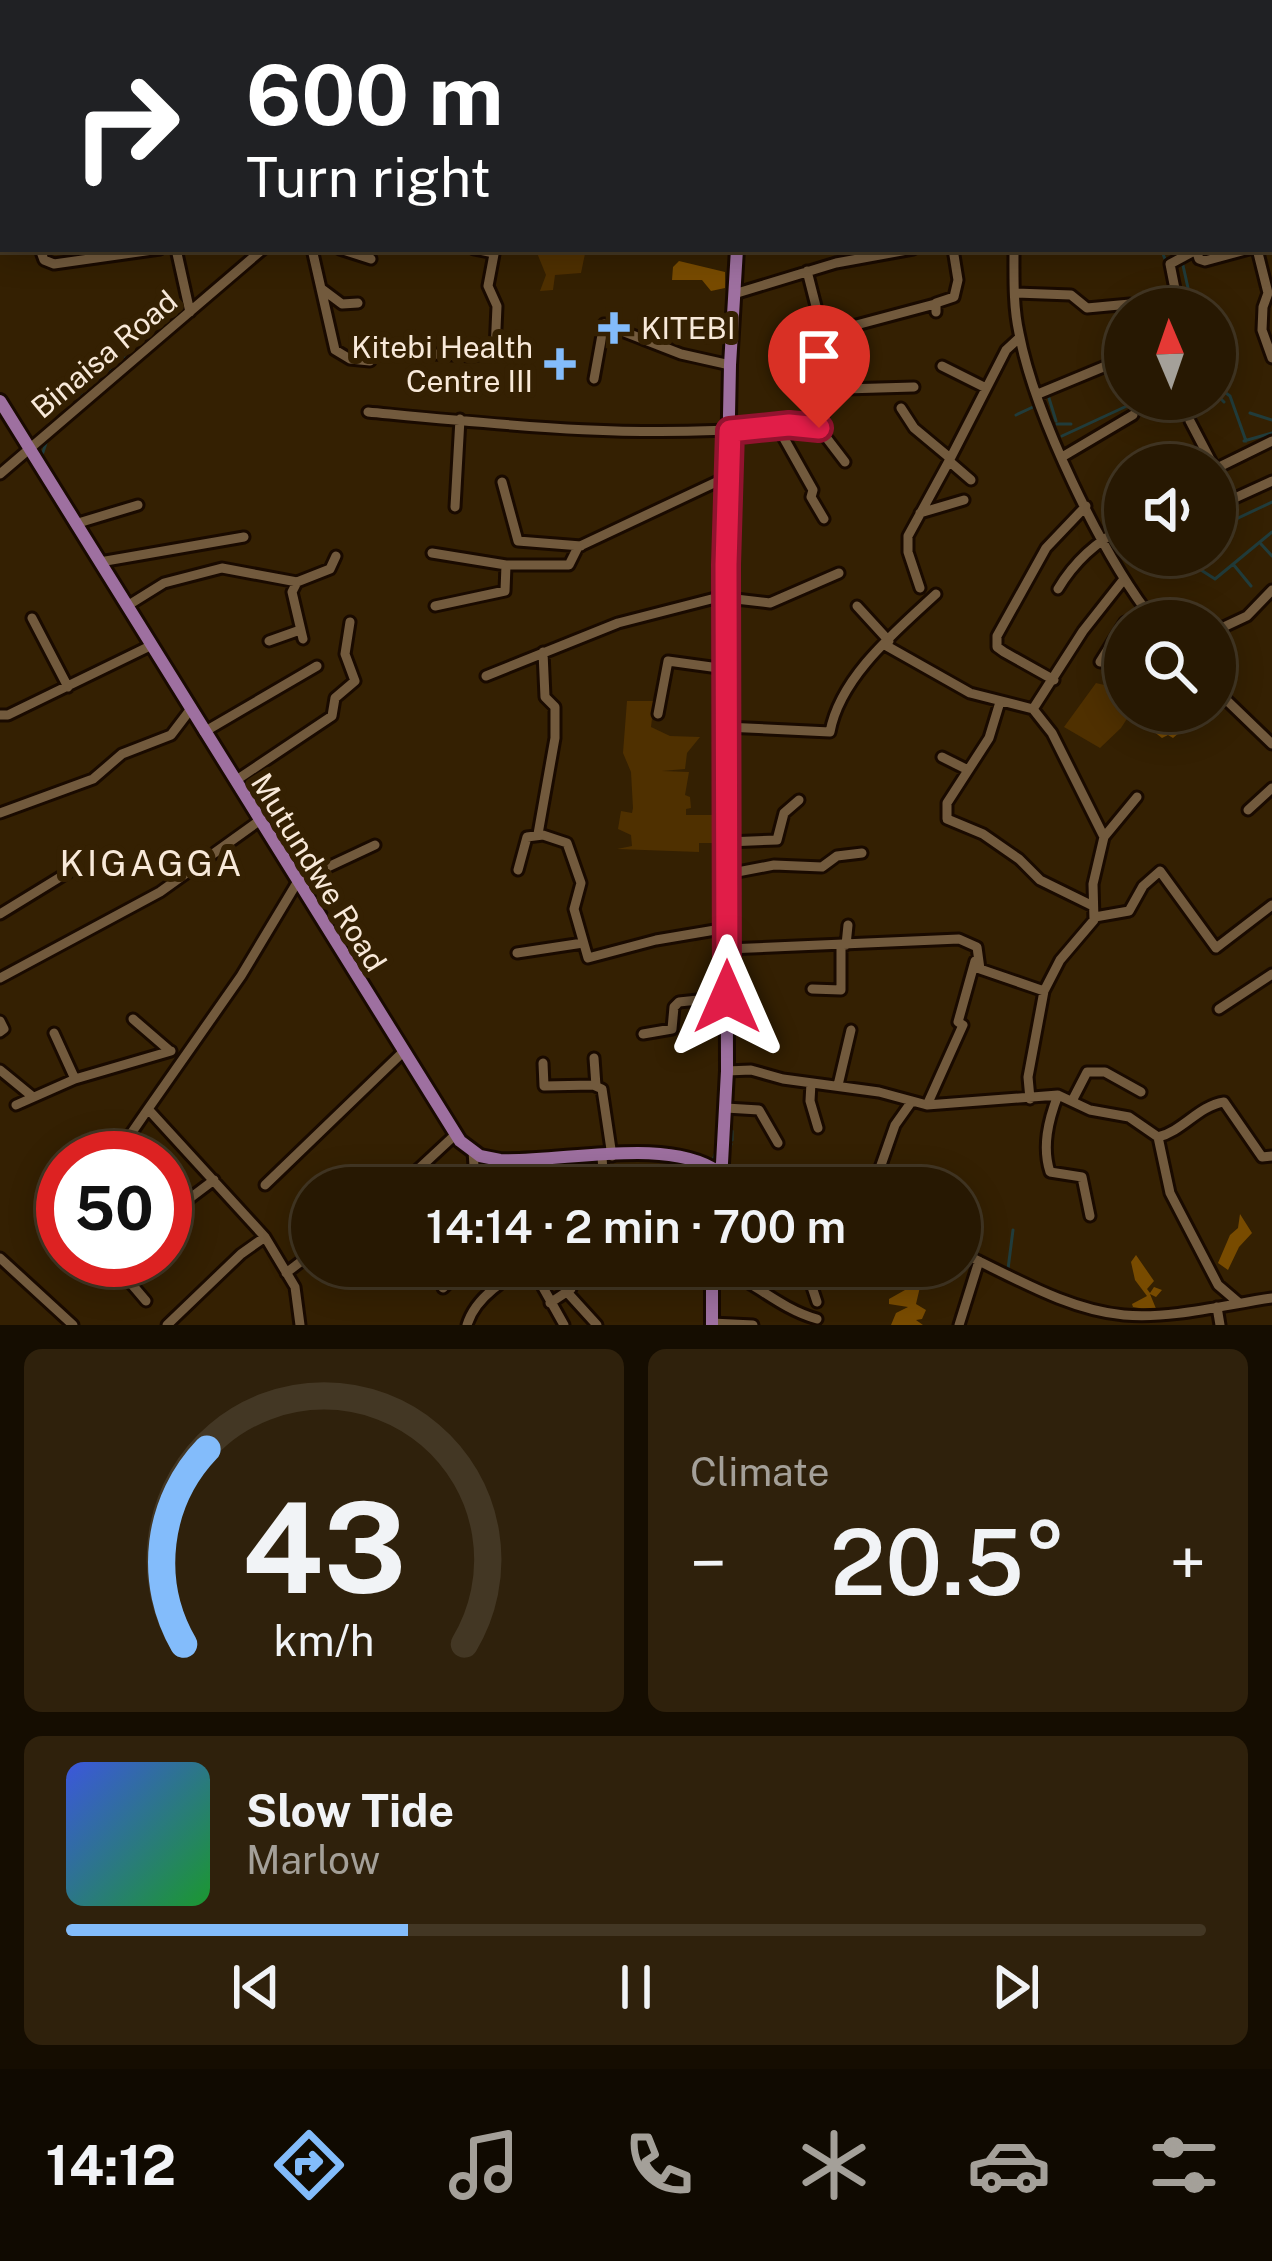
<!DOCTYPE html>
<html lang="en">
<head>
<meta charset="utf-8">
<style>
  body { margin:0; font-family:"Public Sans",sans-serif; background:#2f210c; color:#f1f3f6; height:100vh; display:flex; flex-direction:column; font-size:45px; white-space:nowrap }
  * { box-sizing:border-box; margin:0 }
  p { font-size:39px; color:#a4a099 }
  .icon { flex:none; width:66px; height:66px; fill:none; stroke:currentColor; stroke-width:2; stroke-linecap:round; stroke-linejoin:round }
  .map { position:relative; height:1325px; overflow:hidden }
  .sheet { display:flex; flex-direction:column; gap:24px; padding:24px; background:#150d01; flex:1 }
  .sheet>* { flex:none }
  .banner { position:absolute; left:0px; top:0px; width:1272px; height:252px; box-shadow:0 6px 30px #0003,0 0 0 3px #433724; background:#202124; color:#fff; overflow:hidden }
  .needle { width:78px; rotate:358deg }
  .buttons { position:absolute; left:1104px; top:288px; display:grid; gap:24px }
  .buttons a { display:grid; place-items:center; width:132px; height:132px; border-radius:50%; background:#271802; box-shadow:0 6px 30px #0003,0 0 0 3px #433724; font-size:60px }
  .speed { position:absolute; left:36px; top:1131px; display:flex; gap:24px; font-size:60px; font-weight:700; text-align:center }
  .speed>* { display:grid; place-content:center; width:156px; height:156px; border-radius:50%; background:#271802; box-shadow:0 6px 30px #0003,0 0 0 3px #433724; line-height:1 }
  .speed .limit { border:18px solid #d22; background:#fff; color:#111 }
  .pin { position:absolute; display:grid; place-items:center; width:102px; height:102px; color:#fff; margin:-123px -51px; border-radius:50% 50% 50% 0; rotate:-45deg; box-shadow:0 0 12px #0007 }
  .pin .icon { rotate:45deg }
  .me { position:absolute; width:132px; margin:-66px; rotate:0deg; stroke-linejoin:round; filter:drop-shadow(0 0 9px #0008) }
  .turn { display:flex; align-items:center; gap:42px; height:252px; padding:0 48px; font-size:54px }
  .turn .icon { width:156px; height:156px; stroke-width:2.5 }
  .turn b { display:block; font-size:84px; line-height:102px }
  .big { font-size:90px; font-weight:600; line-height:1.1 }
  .sheet .tile { flex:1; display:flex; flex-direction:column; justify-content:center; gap:18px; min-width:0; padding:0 42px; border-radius:18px; background:#2f210c }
  .sheet .dial { align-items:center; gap:0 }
  .dial svg { height:312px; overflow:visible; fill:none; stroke:#433724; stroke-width:7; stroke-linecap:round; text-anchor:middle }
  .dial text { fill:#f1f3f6; stroke:none }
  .song { display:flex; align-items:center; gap:36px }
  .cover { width:144px; height:144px; border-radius:18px; background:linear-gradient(135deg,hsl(230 70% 55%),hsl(130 70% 35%)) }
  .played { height:12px; border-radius:6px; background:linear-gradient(90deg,#83bcfb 30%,#433724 30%) }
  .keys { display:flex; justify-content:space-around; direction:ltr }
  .heat { display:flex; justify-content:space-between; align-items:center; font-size:66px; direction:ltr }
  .sheet .tiles { flex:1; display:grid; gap:24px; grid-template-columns:1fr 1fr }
  .tile:last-child { grid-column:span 2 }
  .trip { position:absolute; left:291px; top:1167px; width:690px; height:120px; border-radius:60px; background:#271802; box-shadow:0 6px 30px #0003,0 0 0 3px #433724; font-weight:600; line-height:120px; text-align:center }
  .dock { display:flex; height:192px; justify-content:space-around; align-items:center; background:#100a01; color:#a4a099 }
  .dock .icon { width:84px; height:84px }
  .dock .current { color:#83bcfb }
  .dock b { font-size:54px; color:#f1f3f6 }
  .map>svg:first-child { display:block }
  .green { fill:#4f3000 }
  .forest { fill:#784b00 }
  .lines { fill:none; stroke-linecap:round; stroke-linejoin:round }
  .stream { stroke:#213c3b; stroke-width:3 }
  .minor-casing { stroke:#190a00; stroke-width:15 }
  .major-casing { stroke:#190a00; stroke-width:18 }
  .minor { stroke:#725a3d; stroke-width:9 }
  .major { stroke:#9e70a0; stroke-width:12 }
  .route-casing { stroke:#92132f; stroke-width:30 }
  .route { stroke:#e11d48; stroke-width:21 }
  .poi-dot { fill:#83bcfb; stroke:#342002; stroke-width:4.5 }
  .labels { text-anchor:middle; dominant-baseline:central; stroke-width:12; stroke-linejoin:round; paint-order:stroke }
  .poi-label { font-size:30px; fill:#f8e9d9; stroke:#342002; text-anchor:start }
  .street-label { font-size:30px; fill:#f8e9d9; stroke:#342002 }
  .quarter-label { font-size:36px; letter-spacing:3px; fill:#f8e9d9; stroke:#342002 }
</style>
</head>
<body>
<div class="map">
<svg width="1272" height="1325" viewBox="0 0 1272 1325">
  <rect width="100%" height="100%" fill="#342002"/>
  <path class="green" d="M770 0H953L769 3Z
    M542 249H586L581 273 555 275 553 290 540 291 546 275 537 253Z
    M1096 683 1125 690V711H1132L1121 728 1100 748 1064 727Z
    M627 701H654L651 727 670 736 700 737 687 753 685 769 662 771 689 772 685 795 690 797 691 808 686 809V815H720V843H699V852L617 849 632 846 631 835 618 829 621 811 632 813 633 808 631 772 623 753Z"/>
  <path class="forest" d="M679 261 725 272V288L711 291 702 280H672L673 267Z
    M1149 711H1170L1186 727 1173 738 1168 735 1162 738 1144 724Z
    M1240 1214 1252 1233 1239 1247 1228 1270 1218 1263 1230 1235 1238 1228Z
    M1136 1255 1154 1281 1147 1289 1150 1293 1154 1287 1162 1290 1156 1297 1150 1294 1157 1311 1133 1307 1132 1304 1147 1296 1135 1280 1131 1262Z
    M915 1276 920 1287 916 1304 926 1310 922 1319 916 1320 923 1325H891L896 1313 908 1307 889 1304V1299L905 1290Z"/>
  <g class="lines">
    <path class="stream" d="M1033 0 1047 3
      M503 3 505 0
      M753 3 754 0
      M767 3V0
      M1021 3 1022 0
      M1161 249 1167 264
      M742 261 744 249
      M1182 261 1192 306 1200 309
      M727 299 729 277
      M727 302V306
      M1159 307 1160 309
      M726 323 727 310
      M130 355 142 346
      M723 360 724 341
      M118 364 125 358
      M1215 385 1230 396 1246 441
      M1215 393 1224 402
      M1048 395 1056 421
      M81 396 114 368
      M1250 413 1272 420
      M1016 415 1033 407
      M61 416 78 400
      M723 419V368
      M1057 424H1071
      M1062 436 1142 399
      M1244 441 1272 433
      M735 450V434
      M42 455 47 440
      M735 468V455
      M734 486 735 476
      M734 493V500
      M734 529V504
      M1215 529 1272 502
      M1261 544 1272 556
      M733 560 734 534
      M1166 562 1177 555
      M1233 564 1251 586
      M1201 570 1215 579 1272 532
      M1126 588 1147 620
      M732 631 733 600
      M720 693V671
      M719 704 720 696
      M719 722V708
      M720 727V735
      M720 737V812
      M733 848V869
      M733 893V904
      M733 909V906
      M731 1103 732 1088
      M732 1131V1140
      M729 1151 731 1144
      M713 1160 716 1152
      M982 1268 1003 1278
      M1008 1269 1013 1230
      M1006 1280 1010 1282
      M1041 1286 1060 1293
      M1065 1295 1072 1298
      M1077 1299 1091 1304"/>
    <g class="minor-casing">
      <path id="minor" d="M208 0 211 3
        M1119 0 1121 3
        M392 3 393 0
        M553 3 557 0
        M589 3 590 0
        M1073 3 1075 0
        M1229 3 1239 0
        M1269 42 1272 45
        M0 96 3 95
        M0 215 3 214
        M40 249 44 260 54 264 160 249
        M176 249 190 312
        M312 249 335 350 350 359 370 361
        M340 249 371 259
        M474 249 494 253
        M1014 249C1014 277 1013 306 1019 333 1035 416 1102 555 1154 621
        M1196 249 1199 259 1205 261 1249 249
        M1257 249 1268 293 1263 307 1262 330 1272 358
        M807 271 818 314 830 332 935 304
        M322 289 342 304 358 303
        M1015 293 1071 295 1087 308 1130 304
        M734 294 836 263 913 249
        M1179 309 1170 264 1196 250
        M936 312V303L954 297 958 280 953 249
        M435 354 473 356 495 351 497 306 488 286 495 249
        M942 366 986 388
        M594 379 604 324 681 354 730 365
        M1038 394 1125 358
        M901 408 914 428 950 458
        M368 412C503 425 642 440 777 426L813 490 811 497 824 519
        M1190 421 1213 465
        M777 426 819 428 845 462
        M819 428 818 421 844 389 914 387
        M1062 457 1133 415
        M1215 469 1272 441
        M0 474 263 249
        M971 480 949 461 1006 350 1019 338
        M502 482 518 541 581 546
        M455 507 460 419
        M1215 507 1272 481
        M920 513 964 500
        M75 524 138 505
        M432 553 506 565H569L578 547 729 476
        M100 562 244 537
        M297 582 292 592 303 639
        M920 588 908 552V536L949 461
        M1058 589C1074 562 1097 541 1125 527
        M727 598 770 603 839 573
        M127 606 164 583 222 568 297 582 330 569 336 556
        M435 606 505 591 506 565
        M857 606 889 641
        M32 618 68 687
        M1215 631 1247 616 1272 590
        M269 641 300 630
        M885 645 970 693 1033 709 1052 733 1104 837 1137 797
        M1100 662 1125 622
        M486 676 618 623 727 595
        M1054 680 1004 652 997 647V636L1046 548 1086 506
        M1215 689 1272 744
        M1000 702 989 738 947 803V819L983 834 1019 859 1040 880 1093 906
        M1033 709 1083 631 1124 579
        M658 714 668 661 726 669
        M0 715H8L150 646
        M725 727 830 732C840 677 896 631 936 594
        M204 732 317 666
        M942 757 966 769
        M235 781 332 716 335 698 355 681 345 654 350 622
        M1248 810 1272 788
        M0 813 93 779 122 754 171 735 190 710
        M538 834 555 738V707L545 697 543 652
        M727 842 777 840 784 813 799 800
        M518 870 527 837 543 835 567 843 581 883 574 909 588 958 656 940 727 928
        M727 874 774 865 822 867 837 856 862 853
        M0 914 75 868
        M1095 917 1129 911 1143 886 1160 871 1216 948 1272 905
        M846 945 848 925
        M727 949 959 939 977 947 980 969 1044 991 1060 960 1094 920 1093 884 1104 837
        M517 953 583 943
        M0 978 160 892 259 821
        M812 989 841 990V946
        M1219 1009 1272 974
        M133 1019 170 1051
        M0 1021 4 1029 0 1032
        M54 1033 75 1079
        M643 1034 672 1029 674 1007 679 1002 727 997
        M594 1058 596 1086
        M543 1063 544 1086 593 1085 602 1089 612 1156
        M0 1070 33 1097
        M727 1071 751 1070 783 1079 879 1092 927 1105 1058 1095 1090 1110 1129 1117 1158 1137 1170 1193 1218 1285 1239 1303
        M811 1083 810 1101 818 1128
        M838 1085 851 1030
        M1058 1095C1048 1121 1042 1147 1050 1172L1082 1177 1090 1216
        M1030 1099 1028 1077 1044 991
        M1072 1101 1087 1072H1105L1141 1092
        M16 1105 75 1079 171 1051
        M927 1105 963 1025 958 1022 975 961
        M726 1108 759 1110 778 1143
        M1158 1137C1183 1131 1198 1106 1224 1102L1262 1157 1272 1156
        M473 1151 474 1166 488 1188
        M117 1154 148 1109
        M602 1156 604 1188
        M519 1161 526 1188
        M880 1168 895 1125 912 1101
        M265 1185 402 1053
        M398 1188 455 1135
        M824 1188 827 1176
        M165 1217 214 1180
        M960 1252C1012 1276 1067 1310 1124 1315 1173 1319 1224 1305 1272 1298
        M0 1258 73 1325
        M120 1260 123 1274 146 1301
        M531 1266 564 1325
        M717 1266C752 1280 780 1309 817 1319
        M805 1266 817 1302
        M286 1273 312 1253
        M443 1288 466 1266
        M567 1292 597 1325
        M550 1303 571 1289 572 1280 608 1266
        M1217 1307 1220 1325
        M712 1323 753 1325
        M167 1325 241 1254 265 1237
        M300 1325 295 1287 265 1237 148 1109 241 976 298 881 375 845
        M467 1325C475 1298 507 1275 532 1269
        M959 1325 979 1261"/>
    </g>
    <g class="major-casing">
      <path id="major" d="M760 3 761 0
        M0 401 460 1141 480 1156 500 1160C561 1163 665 1136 717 1171
        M716 1188 722 1163 727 1071 726 565 730 365 737 249
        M712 1266V1325"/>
    </g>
    <use href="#minor" class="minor"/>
    <use href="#major" class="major"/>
  </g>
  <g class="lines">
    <g class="route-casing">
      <path id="route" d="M727 997 726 565 730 431 789 425 819 428"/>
    </g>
    <use href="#route" class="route"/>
  </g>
  <g class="poi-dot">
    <path d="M608 310h12v12h12v12h-12v12h-12v-12h-12v-12h12z"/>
    <path d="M554 346h12v12h12v12h-12v12h-12v-12h-12v-12h12z"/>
  </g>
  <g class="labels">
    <g class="poi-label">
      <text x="641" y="328">KITEBI</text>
      <text x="533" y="347" text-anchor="end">Kitebi Health<tspan x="533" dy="34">Centre III</tspan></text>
    </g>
    <g class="street-label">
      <text transform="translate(104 354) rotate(-40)">Binaisa Road</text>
      <text transform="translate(319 872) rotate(58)">Mutundwe Road</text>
    </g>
    <g class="quarter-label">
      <text x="152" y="863">KIGAGGA</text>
    </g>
  </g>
</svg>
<div class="buttons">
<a><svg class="needle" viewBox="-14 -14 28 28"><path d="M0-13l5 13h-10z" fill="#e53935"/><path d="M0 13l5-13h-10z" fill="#a4a099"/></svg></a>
<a><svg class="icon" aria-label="sound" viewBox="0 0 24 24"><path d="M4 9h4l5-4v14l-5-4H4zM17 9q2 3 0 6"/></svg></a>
<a><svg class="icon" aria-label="search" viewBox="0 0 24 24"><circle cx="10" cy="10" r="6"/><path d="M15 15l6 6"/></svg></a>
</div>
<div class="speed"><div class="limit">50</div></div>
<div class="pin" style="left:819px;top:428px;background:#d93025"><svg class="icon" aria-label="arrive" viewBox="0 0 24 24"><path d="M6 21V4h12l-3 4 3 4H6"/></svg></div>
<svg class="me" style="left:727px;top:997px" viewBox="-20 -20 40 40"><path d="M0-17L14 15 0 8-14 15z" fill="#e11d48" stroke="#fff" stroke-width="4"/></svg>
<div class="trip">14:14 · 2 min · 700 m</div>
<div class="banner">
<div class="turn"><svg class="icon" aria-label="right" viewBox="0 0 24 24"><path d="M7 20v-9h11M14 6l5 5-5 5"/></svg><div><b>600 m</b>Turn right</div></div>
</div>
</div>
<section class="sheet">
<div class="tiles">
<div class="tile dial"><svg viewBox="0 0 100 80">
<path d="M14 69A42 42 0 1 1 86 69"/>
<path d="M14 69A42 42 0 0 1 20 19" stroke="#83bcfb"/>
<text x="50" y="56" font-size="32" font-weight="700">43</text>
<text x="50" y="72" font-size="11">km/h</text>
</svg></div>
<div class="tile"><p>Climate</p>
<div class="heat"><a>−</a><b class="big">20.5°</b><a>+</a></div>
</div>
<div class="tile">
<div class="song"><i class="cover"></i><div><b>Slow Tide</b><p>Marlow</p></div></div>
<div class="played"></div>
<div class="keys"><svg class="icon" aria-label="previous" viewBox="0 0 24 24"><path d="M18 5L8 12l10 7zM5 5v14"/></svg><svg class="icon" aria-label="pause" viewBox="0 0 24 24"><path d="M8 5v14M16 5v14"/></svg><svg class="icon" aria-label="next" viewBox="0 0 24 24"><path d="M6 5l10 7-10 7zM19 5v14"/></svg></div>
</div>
</div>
</section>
<nav class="dock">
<b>14:12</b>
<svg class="icon current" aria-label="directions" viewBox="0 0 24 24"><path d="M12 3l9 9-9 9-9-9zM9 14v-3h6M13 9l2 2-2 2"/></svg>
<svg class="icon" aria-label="music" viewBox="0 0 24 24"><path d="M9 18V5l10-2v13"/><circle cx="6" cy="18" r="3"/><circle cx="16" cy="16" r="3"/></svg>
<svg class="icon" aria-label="phone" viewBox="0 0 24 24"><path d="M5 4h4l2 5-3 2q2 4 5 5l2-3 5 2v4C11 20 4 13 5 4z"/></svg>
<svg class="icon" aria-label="climate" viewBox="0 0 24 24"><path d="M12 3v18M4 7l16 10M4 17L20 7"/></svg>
<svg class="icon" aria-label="car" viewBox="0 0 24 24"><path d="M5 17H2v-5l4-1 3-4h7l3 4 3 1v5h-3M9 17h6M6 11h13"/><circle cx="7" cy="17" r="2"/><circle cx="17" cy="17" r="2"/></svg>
<svg class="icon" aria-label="filters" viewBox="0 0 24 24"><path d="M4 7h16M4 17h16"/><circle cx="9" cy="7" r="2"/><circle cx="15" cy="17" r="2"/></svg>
</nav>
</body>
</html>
